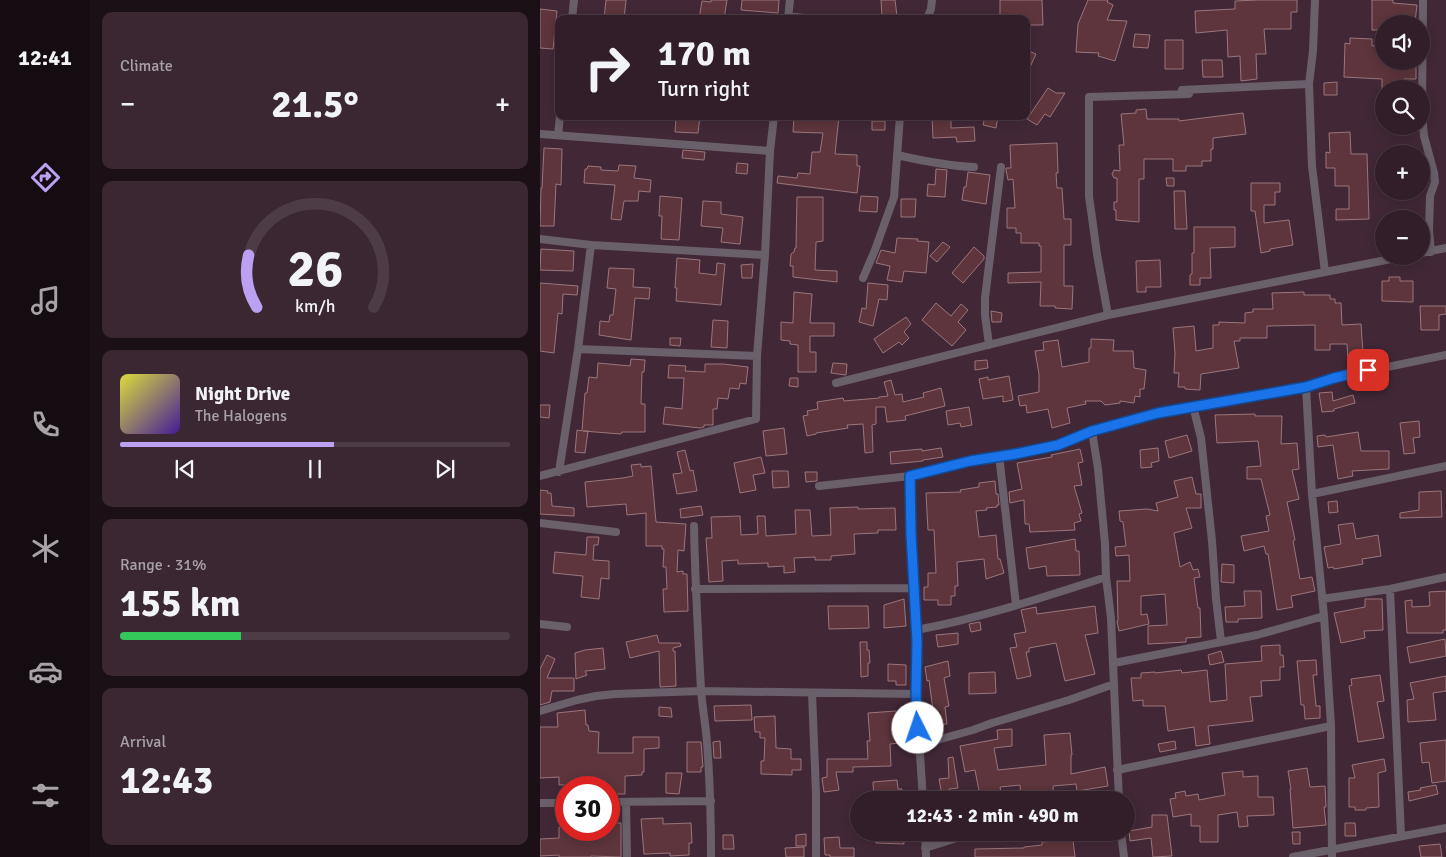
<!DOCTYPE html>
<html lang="en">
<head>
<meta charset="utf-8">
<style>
  body { margin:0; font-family:Signika,sans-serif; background:#3a2731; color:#f1f3f6; height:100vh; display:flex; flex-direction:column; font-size:19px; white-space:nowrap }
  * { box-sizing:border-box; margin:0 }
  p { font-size:16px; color:#a8a2a8 }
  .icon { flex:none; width:28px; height:28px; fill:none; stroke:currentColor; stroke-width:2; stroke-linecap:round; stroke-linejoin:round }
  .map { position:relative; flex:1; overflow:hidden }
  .drawer { display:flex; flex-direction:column; gap:12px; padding:12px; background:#1c1017; width:450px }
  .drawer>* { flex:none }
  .banner { position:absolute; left:15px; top:15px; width:475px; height:105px; border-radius:10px; box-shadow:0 2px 12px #0003,0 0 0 1px #4d3c46; background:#321e29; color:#f1f3f6; overflow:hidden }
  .fabs { position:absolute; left:835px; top:15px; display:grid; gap:10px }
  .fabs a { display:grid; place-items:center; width:55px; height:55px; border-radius:50%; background:#321e29; box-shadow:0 2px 12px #0003,0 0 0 1px #4d3c46; font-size:25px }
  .speed { position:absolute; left:15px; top:776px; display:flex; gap:10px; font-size:25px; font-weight:700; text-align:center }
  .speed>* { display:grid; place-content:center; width:65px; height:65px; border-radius:50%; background:#321e29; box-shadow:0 2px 12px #0003,0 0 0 1px #4d3c46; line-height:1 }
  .speed .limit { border:8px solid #d22; background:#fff; color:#111 }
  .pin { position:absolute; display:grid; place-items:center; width:42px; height:42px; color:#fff; margin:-21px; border-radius:10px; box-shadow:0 2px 8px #0006 }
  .me { position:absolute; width:55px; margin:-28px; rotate:356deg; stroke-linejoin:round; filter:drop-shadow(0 0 4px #0008) }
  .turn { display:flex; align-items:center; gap:18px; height:105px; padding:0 20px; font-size:22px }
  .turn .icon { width:65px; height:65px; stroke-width:2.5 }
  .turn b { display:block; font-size:35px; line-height:42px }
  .big { font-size:38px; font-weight:800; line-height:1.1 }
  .drawer .tile { flex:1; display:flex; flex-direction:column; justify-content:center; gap:8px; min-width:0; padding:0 18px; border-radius:10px; background:#3a2731 }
  .drawer .dial { align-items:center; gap:0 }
  .dial svg { height:130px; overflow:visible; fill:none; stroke:#4d3c46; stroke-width:7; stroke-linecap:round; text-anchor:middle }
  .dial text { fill:#f1f3f6; stroke:none }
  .song { display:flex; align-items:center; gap:15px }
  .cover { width:60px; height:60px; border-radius:8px; background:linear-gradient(135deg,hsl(60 70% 55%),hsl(260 70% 35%)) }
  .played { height:5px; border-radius:2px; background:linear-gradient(90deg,#bca0f2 55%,#4d3c46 55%) }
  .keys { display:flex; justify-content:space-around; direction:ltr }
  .heat { display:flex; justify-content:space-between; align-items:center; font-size:28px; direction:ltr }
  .charge { height:8px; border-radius:4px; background:linear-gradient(90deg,#34c759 31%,#4d3c46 0) }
  .trip { position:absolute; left:310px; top:791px; width:285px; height:50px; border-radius:25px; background:#321e29; box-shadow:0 2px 12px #0003,0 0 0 1px #4d3c46; font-weight:800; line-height:50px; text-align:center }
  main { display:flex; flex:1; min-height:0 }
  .dock { display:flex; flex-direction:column; width:90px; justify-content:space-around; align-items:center; background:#140c10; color:#a8a2a8 }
  .dock .icon { width:35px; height:35px }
  .dock .on { color:#bca0f2 }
  .dock b { font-size:22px; color:#f1f3f6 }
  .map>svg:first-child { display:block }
  .building { fill:#5e353c; stroke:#9a767c }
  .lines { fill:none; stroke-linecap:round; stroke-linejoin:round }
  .street { stroke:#6a606b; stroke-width:8 }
  .route-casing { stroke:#114b97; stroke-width:12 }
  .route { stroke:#1a73e8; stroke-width:9 }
</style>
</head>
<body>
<main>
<nav class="dock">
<b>12:41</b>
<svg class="icon on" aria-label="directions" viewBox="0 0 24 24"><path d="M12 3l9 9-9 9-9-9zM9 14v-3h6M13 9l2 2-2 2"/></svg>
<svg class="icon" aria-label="music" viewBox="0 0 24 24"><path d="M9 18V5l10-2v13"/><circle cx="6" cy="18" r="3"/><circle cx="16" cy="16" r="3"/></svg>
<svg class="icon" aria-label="phone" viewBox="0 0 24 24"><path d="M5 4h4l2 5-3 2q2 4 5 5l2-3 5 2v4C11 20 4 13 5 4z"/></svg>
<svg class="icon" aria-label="climate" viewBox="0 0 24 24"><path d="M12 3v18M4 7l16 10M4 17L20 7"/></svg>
<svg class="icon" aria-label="car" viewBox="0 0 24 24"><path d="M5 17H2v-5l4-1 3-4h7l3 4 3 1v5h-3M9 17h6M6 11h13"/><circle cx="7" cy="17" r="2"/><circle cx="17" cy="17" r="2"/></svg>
<svg class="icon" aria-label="filters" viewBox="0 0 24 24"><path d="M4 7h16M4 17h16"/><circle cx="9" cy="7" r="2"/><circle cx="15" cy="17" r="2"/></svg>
</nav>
<section class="drawer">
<div class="tile"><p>Climate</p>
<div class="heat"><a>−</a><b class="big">21.5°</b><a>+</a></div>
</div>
<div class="tile dial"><svg viewBox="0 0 100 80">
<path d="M14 69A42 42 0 1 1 86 69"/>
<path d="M14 69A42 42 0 0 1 9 37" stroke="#bca0f2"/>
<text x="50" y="56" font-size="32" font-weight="700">26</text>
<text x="50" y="72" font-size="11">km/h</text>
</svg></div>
<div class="tile">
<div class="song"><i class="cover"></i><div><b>Night Drive</b><p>The Halogens</p></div></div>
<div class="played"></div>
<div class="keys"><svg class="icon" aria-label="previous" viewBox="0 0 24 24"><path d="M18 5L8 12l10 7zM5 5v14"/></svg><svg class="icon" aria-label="pause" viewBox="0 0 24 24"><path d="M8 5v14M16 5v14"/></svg><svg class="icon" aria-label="next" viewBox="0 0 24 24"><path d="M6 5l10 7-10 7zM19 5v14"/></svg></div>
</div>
<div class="tile"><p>Range · 31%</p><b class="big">155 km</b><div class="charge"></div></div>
<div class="tile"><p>Arrival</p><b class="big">12:43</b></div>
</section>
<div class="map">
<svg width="906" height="857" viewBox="0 0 906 857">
  <rect width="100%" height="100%" fill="#422837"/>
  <path class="building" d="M66 0H86L84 19H64Z
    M171 0H187L184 19H159L162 1 171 2Z
    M202 0H239L238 13 201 10Z
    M341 0H355L357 16 342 17Z
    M460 0H502L503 25H486V19H460Z
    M548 0H568L567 2 573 5 567 20 587 21 575 61 558 56 559 53 536 52 538 24Z
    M719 0H757V12H751V29H724L726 54H716L717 79 701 81 700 56 688 57 687 30 656 33 655 11 695 9V1Z
    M832 0H853V3L877 5 875 22 859 21V24H844V30H832Z
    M0 9 17 11 13 49 0 48Z
    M595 34 610 35 608 48 593 47Z
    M810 38 832 39V46L844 45V63H862V61H876V79H864L865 89H842V79L804 77 805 43 810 44Z
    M625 40H643V69H625Z
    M486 50 496 54 486 76Z
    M662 60H682L683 77H663Z
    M797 82V95H784V83Z
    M508 88 516 93H525L510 117 505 114 497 125 487 119Z
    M606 109 607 119H639V121L703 113 706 134 673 138V149H671V161H662V166H646V171H633V159H604V179H599V222L576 220V210H574V202H577V178H574L572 174 574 170 580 171 579 145H584L581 114 596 113V110Z
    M136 116H160L158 133 135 132Z
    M254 116H299L295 154 317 155V166H320L317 193 237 183 238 176 257 178 258 173 270 174 272 152H280L283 133 253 132Z
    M392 116H411V128L434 127 435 141 417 142 416 137 393 138Z
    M445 116H458L456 128 443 125Z
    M332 121H345V130H332Z
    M810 132 811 154H827L829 219 796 220V209H809V186H795V168H786V152L790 153 789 133Z
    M517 143 518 173H516L517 188H522L524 219H531V245H524V286H533L532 309 515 308V306H500L501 282 468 283V273L501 272V246H499V243H481V233H476V228H467V208H475L473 179 468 180 466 170V168H471L470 145Z
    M4 148 22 149 21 185 16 184 14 226H0L1 188H2Z
    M143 150 165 152 164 160 142 158Z
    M197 163 208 164 207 174 196 173Z
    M79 165 96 166 94 178 111 180 110 192 99 191 98 201H84L81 220 71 219 75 185 44 183 45 169H47L48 166 61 167V170L78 171Z
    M396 169 407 170 405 197 387 196 388 184 395 185Z
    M428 172 450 175 446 204 422 200 424 187H426Z
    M626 178H634V186H627Z
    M711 183H740V192H735V205H724V223L749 220 753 245 730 249V251L721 253 715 211H711Z
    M634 191H645L647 229H635Z
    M120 196 142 198 139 240 121 239 122 216H119Z
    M321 196 338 197 337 212 319 211Z
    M257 197H283V241L276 242 275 270 297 271V282L253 277V266H250L251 254 254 252 255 248H256Z
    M361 199H376L375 217H361Z
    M163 201 181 202V214L203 217 200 244 181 242 183 228 161 226Z
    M654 227H695V247L670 248 671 278H660V285H650V275L652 274V253H654Z
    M357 238 378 239 377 241 389 242 386 273 364 271 362 282 347 280 350 266 336 263 341 250 355 253Z
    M403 242 410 247 397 262 390 256Z
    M434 247 444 256V259L423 283 412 273Z
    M1 249 34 251 33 271 0 270Z
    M137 258 160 260 159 273 176 275 177 263 185 264 181 305 136 301 137 288H135Z
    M620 260 621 287H606V292H597L596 261Z
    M213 264 212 278H202L201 265Z
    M69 268 94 269 93 287 110 288 109 299 95 298 91 340 59 335 60 321 69 322 70 315H73L76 289 67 288Z
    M849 277H860V281H873V302L842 301V281H849Z
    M0 283 38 286 37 295 23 294 22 314 18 313 14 353 0 351Z
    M328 283 348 285 347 300 339 299 333 326 319 322 322 308 326 309Z
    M254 292 272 294 270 323H294V336H270V352H276V372H258V345L250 344V341L241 340V322L253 323Z
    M764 292V295H790V299H795V303H801L802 325 821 324 823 353H820L821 360 808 361 807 344H790V350H775V325L727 326V338H700V341H694L699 368 661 374 660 390 645 389V387H638L639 373H634L635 353 633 328 654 326 656 351 673 348V325H679V322L705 323V313L713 312V309H733L732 293Z
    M396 303 411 316 421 304 428 310 418 322 426 330 412 346 382 320Z
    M880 306H906V314L899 315V330H881Z
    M451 311 462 313 461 322H452Z
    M366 317 371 324 364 332 369 338 362 345 359 342 343 353 334 339Z
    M173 320 188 321 187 348 171 347Z
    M130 338H141L140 346 130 345Z
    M551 339 574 340 573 351H593L594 368 606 370 604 389H600V397L595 396 594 403 580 401V403L565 405 561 401H545L546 404 527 408 530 423 512 428 508 409 487 413 486 405 480 406 478 396 499 392V374L495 351 504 350 503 342 518 340 522 367 549 362V348H551Z
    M91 359 105 360 104 372H102L101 404H105V432H82L81 434 43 431H48L45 453 35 452 37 430 42 431 45 393H47L49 377 57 378 58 363 90 366Z
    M447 360 448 368 435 370V361Z
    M293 363 307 364 306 375 291 373Z
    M165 364H183L208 367 206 384 200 383 199 389 190 388 188 399 178 398 177 409H173V425H164V427L160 428 123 424 125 407 142 409 144 378H128L129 365 146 366 145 371 165 372Z
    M469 376 473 400 463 402V396L443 399 439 379 448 377V380Z
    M250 378H258V387L249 386Z
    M351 380 355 395 362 394 363 402 384 397 383 393 401 388 405 406 365 416 366 420 347 422 345 407H336V424L332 425 333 452 325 453 323 424 307 425 308 428 276 433V434L267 436 263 416 268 415 267 411 278 409 277 402 303 398 304 401 339 398V397L348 396 344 382Z
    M792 392 793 401 813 395 815 403 794 409V411L782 412 779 393Z
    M0 405H10L9 418 0 417Z
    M429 407 432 425 421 427 420 423 408 425 406 411Z
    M715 414V416H742L741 444 757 443 759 469 752 470 759 499 747 502 755 540 753 541 760 579 772 577 775 591 751 596 753 607 737 610 728 554H726L724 546 704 551 701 536 729 531 726 516 730 515 721 479H707V467L721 466 718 441 677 443 675 415Z
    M879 421 880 437 873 438 875 453 864 454 860 423Z
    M244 428 247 454 226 456 223 431Z
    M818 432 821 451H849V469L812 471 813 476 798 479 793 445 778 447 777 436 785 435 786 437Z
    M647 435 652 451 629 458 625 441Z
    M401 448 403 457 383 460V461L351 464 350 452 382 449V451Z
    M618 448 619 461 611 463 612 467 601 468 600 450Z
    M540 449 543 462 538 463 542 485 534 486 542 513 539 514 541 521 534 523 535 530 490 532 489 524H485L484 500 470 503 469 492 482 489 477 463 512 457 511 455Z
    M145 450 150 471 153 470 157 491 137 494 133 474 142 473 137 452Z
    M221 457 225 473 213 475 216 490 200 493 194 463Z
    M101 464V467L111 466 116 522 146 524 144 551 138 550 137 572 143 571V574H147L148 611 124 612 123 589H127L126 567H123L124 549H122V546H106V513L87 515 86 504 47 507 45 482 83 478 93 476 91 465Z
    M232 471H248L249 487 233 488Z
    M265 472H277V481L266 482Z
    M652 477 656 494H661V508H646L652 528 634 533 640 567 650 562 653 570 658 569 660 577 654 578 658 608H660L661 637 646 638V642L608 644V626L627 625 625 594 601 596V615L607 614 609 624 579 631 577 621H578L577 581H590L589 555 576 556 575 547 586 546 583 522 580 521 579 511 607 509 618 511 616 503 638 497 634 481Z
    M455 481 456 494H458L459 505H457V507L446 508 447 510 436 511 439 537 456 535 458 559H460L464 573 446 579 444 559 417 562 418 586H415V596H411V605H398V600H384V587H388V573H396L394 530H388L386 493 421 492 420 490 439 487V483Z
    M0 490 8 491 7 493H11L12 506 34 508V516L0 514Z
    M901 491 902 517 860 518V513L879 510V492Z
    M797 501 798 512 789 513 788 502Z
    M161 506 163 515 141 518 140 509Z
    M318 507V509L355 508 356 530H338V533L314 534 315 554 291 556V560H275V557L254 558 255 572 244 573V566L228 567V563L198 564V560L182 561 183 581 169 582 166 538H172L171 517 200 516 201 535 218 534 217 516H225L226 536 256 534 255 510H270L272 536 291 535 290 508Z
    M813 523 816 539 838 535 841 556 822 559 823 564 794 569 793 567 788 568 784 547 801 544 798 525Z
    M47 537H59L58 545H54L53 560 69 561V579L61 578 59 599 41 597 43 576 13 573 15 552 46 555Z
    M535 539 536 551H539L540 575 507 576 506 566 489 569 486 548Z
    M682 564 694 565V583L681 582Z
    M704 591H721L722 618 698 619V622H686L685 607 705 606Z
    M906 591V630H903V633H867L865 601 872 600V607L890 606 889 592Z
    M364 599 366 626 344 628V605Z
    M825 599H842L843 630 824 631 825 638 801 643 794 613 825 607Z
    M288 606H328L329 628 289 629Z
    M555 606 558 633 545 635 555 674 525 681 516 643 489 648V652H486L491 676 477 679 470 648 477 647 474 634 486 632 481 610 496 607 497 614Z
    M440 622 441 630 431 632 429 624Z
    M418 633V644L398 647 396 635Z
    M117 635 119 643H140L141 646 133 648V651H135L136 686 120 687 119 651 90 658 86 642Z
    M905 639 906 656 870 663 867 647Z
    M320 642H327V650H329L330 663H328V676L321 677Z
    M740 645V655H743L744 667H740V680L721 681 722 696 710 697 713 721 668 726 670 744 656 746 654 727 628 731 625 706H603V700L593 701 591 678H601V673L615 672V673L641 670 642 673 667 670 670 702 687 700 685 664 722 661 721 646Z
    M63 648 65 669 45 671 47 675 36 679 35 653 45 650Z
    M681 651 684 662 670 665 668 655Z
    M7 655 15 659 7 678H34V691H12L10 702 0 705V669Z
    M776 660 777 675H773L776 706H780V718L765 719 764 705H761L757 661Z
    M408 661 410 676 404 678 409 706 405 707 407 724 395 725 389 680 387 681 385 667Z
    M348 664 366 665V685H356V681H348Z
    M455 672 456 693 429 694V673Z
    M840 675 844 701 837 702 844 738 818 742 809 686 812 685 811 679Z
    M906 676V691L893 693 896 720 868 722 867 700 874 699 870 683Z
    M211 705 212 720 175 721 174 706Z
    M119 707 131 708 132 717 119 716Z
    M45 710 46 725H48L49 731 59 732 58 753H93V737H119V748L104 749V772H102V775L85 776V794H69V788H53V784L19 785V777L0 778V727H18L17 713Z
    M356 711 359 743 350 744 351 766 313 767V772H296L299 790 284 792 282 778 287 777V759H328L327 741H330L328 713Z
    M235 716 236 748 251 749V759H261V770H252V775L221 774V761H224L225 738H220V732H215L214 717Z
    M472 729V746L454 748 458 770 506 765 504 735 530 733 532 755H531V774L565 767 568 786 537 791 536 784 513 786 514 800H481L480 785 460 787 461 792 440 796 435 770 425 772 420 746 458 739 457 730Z
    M906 740V781L892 783 889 762 882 763 880 743Z
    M180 741 181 758H174L173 742Z
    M635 741 636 749 620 752 618 744Z
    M147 742H161L163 767H161V772H147Z
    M413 757 418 788 409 789 410 800H403L399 779 409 778 408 758Z
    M844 759 846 771 838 773 839 807 826 808V810H815V807H809V778H815L812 765Z
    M767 768 770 787 785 786 786 807H784L786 825 753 828 750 789H751L748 771Z
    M703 771V777L718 776V797H733L734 815 707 816 708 826 699 827 697 812 678 815V842H660V826H651V814L633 817 630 799 636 798 635 793 645 791 646 796 658 794 659 800 685 795 682 773Z
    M126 773H142L139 794 126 793Z
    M357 780 358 789H362V800H334L333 782Z
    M896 785 898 794 869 801 868 792 881 790 880 788Z
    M612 815H627L632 856 613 857 611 838 590 841 589 831 612 827Z
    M123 818V824L151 823 152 843H149V855L130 856V853L104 854 101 819Z
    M69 823H81V857L51 856V857H19V855L0 856V839L19 838V827H26V830H33L32 836 55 837V830H69Z
    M805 823H815L816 836H805Z
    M335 832H363L364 844 336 843Z
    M752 832H760V844H753Z
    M266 834V846H256V835Z
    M183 835H193L194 849H183Z
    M299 837 300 848H314V857H290V855H285L284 838Z
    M533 840 535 857H435V849L484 848V847L502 845V842Z
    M900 844 902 857H881L879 846Z
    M264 847V857H246L245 848Z"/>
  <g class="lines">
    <path class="street" d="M775 0 773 51 769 84 772 166 785 272
      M883 0 882 111 884 136 894 173 895 182 890 196 889 230 891 252
      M248 16 272 19
      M32 19 34 0
      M248 19 250 0
      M387 19 391 9 392 0
      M642 90 769 84
      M0 134 230 151
      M18 135 20 116
      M357 155C383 161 408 166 434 167
      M0 239 51 245 225 255
      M881 253 906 248
      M323 278 335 250 354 197 360 116
      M568 315 557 254 549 196V97L649 94
      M449 345 445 315V298L461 167
      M38 349 217 356
      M296 383 568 315 866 256
      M766 387 772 494 784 616 791 726 792 857
      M653 406 661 438 672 541 676 599 681 641
      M552 431 558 469 565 544 566 577 571 618 579 800
      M459 455 476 605
      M19 472 38 349 51 245
      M0 476 216 419 217 356 225 255 230 151 234 116
      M279 486 370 476
      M772 494 906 466
      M0 523 76 532
      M154 526C155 580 158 635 161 690 162 707 166 725 167 743 170 781 171 819 171 857
      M155 589 373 588
      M850 589 861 836
      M782 599 850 589 906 577
      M0 624 27 627
      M376 630C441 618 504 597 566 577
      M574 663 717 635 784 616
      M272 693 276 793V857
      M0 711 37 700 56 696 75 694 161 691 376 694
      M379 745 433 730 452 723 529 700 574 684
      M577 770 791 726
      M383 800 376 694 377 641 371 534 370 476 430 461 475 454 518 445 552 431 618 413 766 387 794 378 906 355
      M564 800 578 796
      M69 802 171 801
      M86 802 87 857
      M0 803H26
      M385 832 386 857
      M581 832 584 857
      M385 848 436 832
      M753 857 906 828"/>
  </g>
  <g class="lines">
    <g class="route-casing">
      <path id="route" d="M378 728 376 694 377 641 371 534 370 476 430 461 475 454 518 445 552 431 618 413 766 387 794 378 828 370"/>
    </g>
    <use href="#route" class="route"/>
  </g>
</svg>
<div class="fabs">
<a><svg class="icon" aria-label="sound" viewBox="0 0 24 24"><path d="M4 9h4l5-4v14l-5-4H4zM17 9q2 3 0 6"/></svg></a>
<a><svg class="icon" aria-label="search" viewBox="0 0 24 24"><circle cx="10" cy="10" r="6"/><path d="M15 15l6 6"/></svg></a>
<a>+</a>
<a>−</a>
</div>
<div class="speed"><div class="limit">30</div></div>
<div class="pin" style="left:828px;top:370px;background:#d93025"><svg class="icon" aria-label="arrive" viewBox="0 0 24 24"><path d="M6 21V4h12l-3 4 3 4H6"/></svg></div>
<svg class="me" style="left:378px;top:728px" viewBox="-20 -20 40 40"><circle r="19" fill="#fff"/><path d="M0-13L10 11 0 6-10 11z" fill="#1a73e8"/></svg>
<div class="trip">12:43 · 2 min · 490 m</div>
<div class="banner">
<div class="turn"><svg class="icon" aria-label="right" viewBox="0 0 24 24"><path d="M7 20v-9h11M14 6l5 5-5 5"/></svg><div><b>170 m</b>Turn right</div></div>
</div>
</div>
</main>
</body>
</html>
